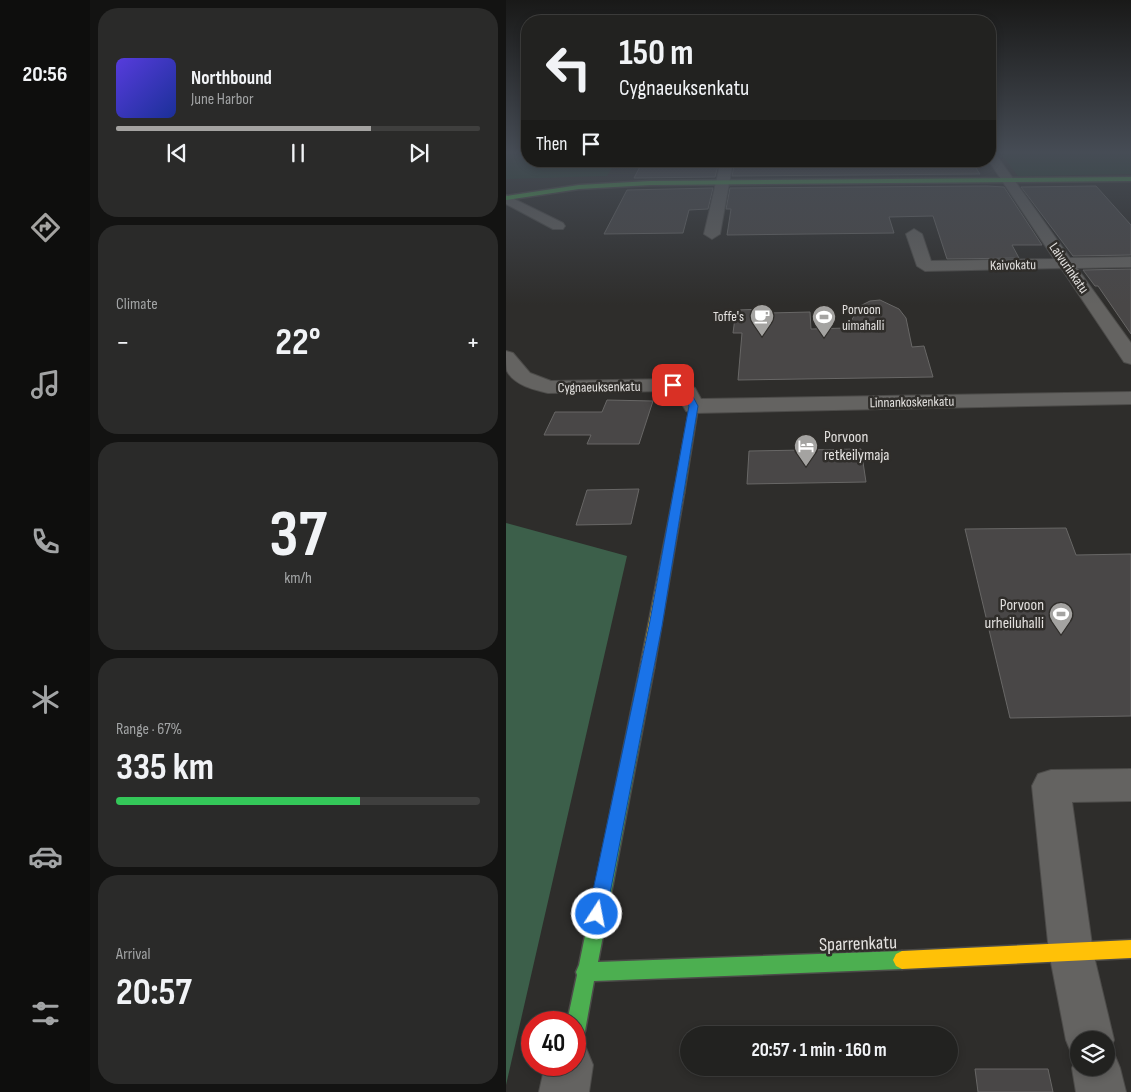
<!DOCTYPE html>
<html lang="en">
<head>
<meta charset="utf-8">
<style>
  body { margin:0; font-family:"Sofia Sans Condensed",sans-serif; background:#2a2a29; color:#f1f3f6; height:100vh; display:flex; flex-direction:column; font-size:19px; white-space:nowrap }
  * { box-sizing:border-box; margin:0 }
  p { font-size:16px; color:#a2a4a5 }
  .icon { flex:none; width:28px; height:28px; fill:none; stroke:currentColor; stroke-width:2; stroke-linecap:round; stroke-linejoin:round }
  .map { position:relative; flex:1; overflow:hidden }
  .details { display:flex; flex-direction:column; gap:8px; padding:8px; background:#131312; width:416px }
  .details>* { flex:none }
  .guide { position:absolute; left:15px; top:15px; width:475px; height:152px; border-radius:20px; box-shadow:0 2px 8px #0003,0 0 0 1px #3f3f3e; background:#222220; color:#f1f3f6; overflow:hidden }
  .tools { position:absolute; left:564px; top:1031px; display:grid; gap:10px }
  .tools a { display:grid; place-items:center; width:45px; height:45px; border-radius:50%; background:#222220; box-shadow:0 2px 8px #0003,0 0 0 1px #3f3f3e; font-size:25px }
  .speed { position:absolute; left:15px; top:1011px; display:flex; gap:10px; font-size:25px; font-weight:700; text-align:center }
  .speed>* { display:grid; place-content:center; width:65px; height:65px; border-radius:50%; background:#222220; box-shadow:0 2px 8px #0003,0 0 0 1px #3f3f3e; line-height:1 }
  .speed .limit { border:8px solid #d22; background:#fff; color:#111 }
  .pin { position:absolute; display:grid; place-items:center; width:42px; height:42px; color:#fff; margin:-21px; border-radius:10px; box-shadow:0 2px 8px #0006 }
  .me { position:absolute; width:55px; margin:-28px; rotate:11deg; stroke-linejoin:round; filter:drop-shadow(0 0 4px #0008) }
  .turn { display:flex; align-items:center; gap:18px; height:105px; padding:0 15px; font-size:22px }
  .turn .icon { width:65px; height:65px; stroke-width:2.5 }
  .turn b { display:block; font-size:35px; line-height:42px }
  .then { display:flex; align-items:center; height:48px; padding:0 15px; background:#0003; gap:10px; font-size:19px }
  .big { font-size:38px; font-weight:700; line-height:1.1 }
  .details .widget { flex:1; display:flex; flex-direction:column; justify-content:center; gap:8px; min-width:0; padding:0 18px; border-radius:20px; background:#2a2a29 }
  .details .dial { align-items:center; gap:0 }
  .dial b { font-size:65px; line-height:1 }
  .song { display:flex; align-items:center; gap:15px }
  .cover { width:60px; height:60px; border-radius:8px; background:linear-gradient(135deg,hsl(250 70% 55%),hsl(230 70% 35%)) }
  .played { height:5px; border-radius:2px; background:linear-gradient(90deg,#a4a3a1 70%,#3f3f3e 70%) }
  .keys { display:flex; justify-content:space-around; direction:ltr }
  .heat { display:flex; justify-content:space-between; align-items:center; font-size:28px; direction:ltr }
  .charge { height:8px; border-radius:4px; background:linear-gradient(90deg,#34c759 67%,#3f3f3e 0) }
  .trip { position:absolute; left:174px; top:1026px; width:278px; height:50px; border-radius:25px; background:#222220; box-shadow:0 2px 8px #0003,0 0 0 1px #3f3f3e; font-weight:700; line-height:50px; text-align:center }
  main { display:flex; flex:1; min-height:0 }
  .tabs { display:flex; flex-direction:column; width:90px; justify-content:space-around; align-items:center; background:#0e0e0d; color:#a2a4a5 }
  .tabs .icon { width:35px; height:35px }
  .tabs .active { color:#a4a3a1 }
  .tabs b { font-size:22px; color:#f1f3f6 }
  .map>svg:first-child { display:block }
  .green { fill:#20402e }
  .forest { fill:#3c5f4a }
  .building { fill:#494747; stroke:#686766 }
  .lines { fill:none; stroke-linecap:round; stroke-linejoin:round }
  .street-casing { stroke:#4c4b49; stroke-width:2 }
  .fast-casing { stroke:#4c4b49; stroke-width:3 }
  .slow-casing { stroke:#4c4b49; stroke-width:3 }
  .street { fill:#646361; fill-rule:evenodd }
  .fast { fill:#4caf50; fill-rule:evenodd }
  .slow { fill:#ffc107; fill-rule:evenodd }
  .route { fill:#1a73e8; stroke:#114b97 }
  .labels { text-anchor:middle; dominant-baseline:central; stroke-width:5; stroke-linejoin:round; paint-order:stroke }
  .far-street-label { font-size:14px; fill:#e4e2e0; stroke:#2f2d2a }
  .far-poi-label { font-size:14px; fill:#e4e2e0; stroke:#2f2d2a; text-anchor:start }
  .poi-label { font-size:16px; fill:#e4e2e0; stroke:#2f2d2a; text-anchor:start }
  .near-street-label { font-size:19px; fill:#e4e2e0; stroke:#2f2d2a }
</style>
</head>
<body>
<main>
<nav class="tabs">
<b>20:56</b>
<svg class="icon active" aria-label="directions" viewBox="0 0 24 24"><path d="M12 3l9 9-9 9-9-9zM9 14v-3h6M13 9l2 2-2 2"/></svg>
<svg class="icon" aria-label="music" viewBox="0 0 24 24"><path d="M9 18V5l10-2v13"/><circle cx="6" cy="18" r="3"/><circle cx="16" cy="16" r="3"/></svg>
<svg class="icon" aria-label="phone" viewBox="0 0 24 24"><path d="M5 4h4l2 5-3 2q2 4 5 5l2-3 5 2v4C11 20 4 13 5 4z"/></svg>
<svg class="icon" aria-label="climate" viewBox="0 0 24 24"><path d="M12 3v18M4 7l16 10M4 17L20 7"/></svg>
<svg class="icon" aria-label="car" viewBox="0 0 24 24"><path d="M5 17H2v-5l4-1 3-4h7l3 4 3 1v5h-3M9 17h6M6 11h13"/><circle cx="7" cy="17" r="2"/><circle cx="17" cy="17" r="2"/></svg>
<svg class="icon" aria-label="filters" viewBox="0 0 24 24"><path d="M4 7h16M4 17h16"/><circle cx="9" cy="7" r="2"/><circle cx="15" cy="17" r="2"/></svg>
</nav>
<section class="details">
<div class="widget">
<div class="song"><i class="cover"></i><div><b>Northbound</b><p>June Harbor</p></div></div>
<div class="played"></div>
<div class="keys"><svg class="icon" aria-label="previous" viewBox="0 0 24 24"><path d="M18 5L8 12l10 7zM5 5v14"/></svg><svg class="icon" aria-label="pause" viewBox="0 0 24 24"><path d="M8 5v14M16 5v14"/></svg><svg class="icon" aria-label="next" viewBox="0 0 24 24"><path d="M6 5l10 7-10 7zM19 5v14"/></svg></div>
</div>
<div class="widget"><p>Climate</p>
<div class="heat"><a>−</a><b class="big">22°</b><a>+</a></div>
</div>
<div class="widget dial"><b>37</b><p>km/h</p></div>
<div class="widget"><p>Range · 67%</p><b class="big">335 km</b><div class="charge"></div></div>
<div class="widget"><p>Arrival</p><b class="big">20:57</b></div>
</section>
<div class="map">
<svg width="625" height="1092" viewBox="0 0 625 1092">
  <rect width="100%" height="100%" fill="#2e2d2b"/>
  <path class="green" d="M0 152H21V161H110L101 176 0 179Z
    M494 152H625V174L512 176Z"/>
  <path class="forest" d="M0 523 121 556 0 1085Z"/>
  <path class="building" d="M137 161H213L209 177 128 178Z
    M229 161H403L404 166 468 165 474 174 226 176Z
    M481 186 498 187 536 245H506L513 258 441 259 427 216 383 217 388 233 221 235 225 209H220L224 188Z
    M590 186 625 225V255L567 256 515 187Z
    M207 188 202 209 183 210 177 233 98 234 121 190Z
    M625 269V334L592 286H589L577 270Z
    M374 300 393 309 400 318 406 347 418 346 427 377 232 380 236 333H227L230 310 263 309V313L304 312 305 329 341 328 354 306 364 301Z
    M101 400 147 401 133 444H81L85 435H38L49 412H96Z
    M355 449 360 482 241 484 243 451Z
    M133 489 125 524 70 525 81 490Z
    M560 528 570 555 625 554V716L504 718 459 529Z
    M469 1069H542L547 1092H472Z"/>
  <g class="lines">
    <g class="street-casing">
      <path id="street" d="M484 152H488L564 258 625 257V267L571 268 625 343V364L618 362 555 268 419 271 411 266 400 234 408 229 416 234 425 261 548 259 483 161Z
        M215 161H227L214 234 206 239 198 234Z
        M0 195 57 223 59 226 57 229H47L0 204Z
        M0 351 7 353 24 373 45 381 167 379 189 388 195 399 625 392V404L188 413 180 411 172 397 163 391 42 393C28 390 8 385 1 371 0 366 0 357 0 351Z
        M625 769V801L566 802 587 952 608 1040 604 1050 607 1051 614 1068 620 1092H570L566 1068 570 1058 567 1057 560 1040 543 952 526 786 532 774 545 770ZM572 1040H600V1068H572Z
        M69 1043 80 1048 87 1065 83 1092H33L39 1065H69Z"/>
    </g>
    <g class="fast-casing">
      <path id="fast" d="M625 177V181L144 185 73 189 0 200V196L73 185 144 181Z
        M188 403 192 406 178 493 173 496 168 493 184 406Z
        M141 663 146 664 148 668 92 962 396 951 402 954 405 960 402 966 396 969 88 981 79 1031 76 1038 69 1040V1022H61L71 975 70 972 73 965 134 668 136 664Z"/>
    </g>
    <g class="slow-casing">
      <path id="slow" d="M173 490 178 493 148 668 146 672 141 673 136 672 134 668 168 493Z
        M625 940V958L396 969 390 966 387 960 390 954 396 951Z"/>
    </g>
    <use href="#street" class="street"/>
    <use href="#fast" class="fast"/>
    <use href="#slow" class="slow"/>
  </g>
  <linearGradient id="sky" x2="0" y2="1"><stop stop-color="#191918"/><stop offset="0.5" stop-color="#464c55"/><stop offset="1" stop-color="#464c55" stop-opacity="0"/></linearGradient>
  <rect width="625" height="305" fill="url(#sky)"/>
  <path class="route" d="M167 383 184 391 192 406 156 626 100 914 97 920 91 923 85 920 82 914 143 626 183 406 177 395 163 385Z"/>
  <defs>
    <g id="cafe-pin" transform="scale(1.25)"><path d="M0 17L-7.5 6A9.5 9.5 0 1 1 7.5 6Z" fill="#a4a3a1" stroke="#2f2d2a"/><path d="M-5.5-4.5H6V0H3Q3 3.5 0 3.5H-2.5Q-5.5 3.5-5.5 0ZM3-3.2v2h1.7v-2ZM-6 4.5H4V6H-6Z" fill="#fff"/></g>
    <g id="stadium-pin" transform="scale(1.25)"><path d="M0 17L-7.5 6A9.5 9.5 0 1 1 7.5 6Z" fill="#a4a3a1" stroke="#2f2d2a"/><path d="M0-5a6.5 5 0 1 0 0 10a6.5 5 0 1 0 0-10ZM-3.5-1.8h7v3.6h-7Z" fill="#fff"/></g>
    <g id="hotel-pin" transform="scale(1.25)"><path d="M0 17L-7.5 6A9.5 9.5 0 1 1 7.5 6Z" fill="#a4a3a1" stroke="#2f2d2a"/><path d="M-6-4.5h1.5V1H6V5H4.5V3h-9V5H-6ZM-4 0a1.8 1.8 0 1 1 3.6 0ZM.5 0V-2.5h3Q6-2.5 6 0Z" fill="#fff"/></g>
  </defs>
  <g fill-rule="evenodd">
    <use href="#cafe-pin" x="256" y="316"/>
    <use href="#stadium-pin" x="318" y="317"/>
    <use href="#hotel-pin" x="300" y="446"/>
    <use href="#stadium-pin" x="555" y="614"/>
  </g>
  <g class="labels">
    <g class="far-street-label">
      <text transform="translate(507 265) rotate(-1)">Kaivokatu</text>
      <text transform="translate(563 268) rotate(55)">Laivurinkatu</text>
      <text transform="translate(93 387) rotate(-1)">Cygnaeuksenkatu</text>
      <text transform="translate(406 402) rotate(-1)">Linnankoskenkatu</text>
    </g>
    <g class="far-poi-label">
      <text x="336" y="309">Porvoon<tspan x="336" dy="16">uimahalli</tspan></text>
      <text x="238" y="316" text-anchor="end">Toffe's</text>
    </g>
    <g class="poi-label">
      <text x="318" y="437">Porvoon<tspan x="318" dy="18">retkeilymaja</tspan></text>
      <text x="538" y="605" text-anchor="end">Porvoon<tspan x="538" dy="18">urheiluhalli</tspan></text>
    </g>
    <g class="near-street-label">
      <text transform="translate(352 944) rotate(-2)">Sparrenkatu</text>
    </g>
  </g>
</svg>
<div class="tools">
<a><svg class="icon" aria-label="layers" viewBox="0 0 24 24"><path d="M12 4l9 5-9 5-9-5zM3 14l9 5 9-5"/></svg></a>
</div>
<div class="speed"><div class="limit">40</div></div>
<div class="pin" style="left:167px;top:385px;background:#d93025"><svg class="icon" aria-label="arrive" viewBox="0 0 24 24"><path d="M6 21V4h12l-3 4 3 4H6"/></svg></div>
<svg class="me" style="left:91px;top:914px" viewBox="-20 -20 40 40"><circle r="17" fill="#1a73e8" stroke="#fff" stroke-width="3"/><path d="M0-11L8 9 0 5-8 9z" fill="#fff"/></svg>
<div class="trip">20:57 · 1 min · 160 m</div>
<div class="guide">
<div class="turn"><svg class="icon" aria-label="left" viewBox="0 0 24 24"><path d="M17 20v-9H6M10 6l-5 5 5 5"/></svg><div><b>150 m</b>Cygnaeuksenkatu</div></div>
<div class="then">Then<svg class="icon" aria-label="arrive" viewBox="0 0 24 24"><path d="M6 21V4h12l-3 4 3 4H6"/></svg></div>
</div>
</div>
</main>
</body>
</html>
